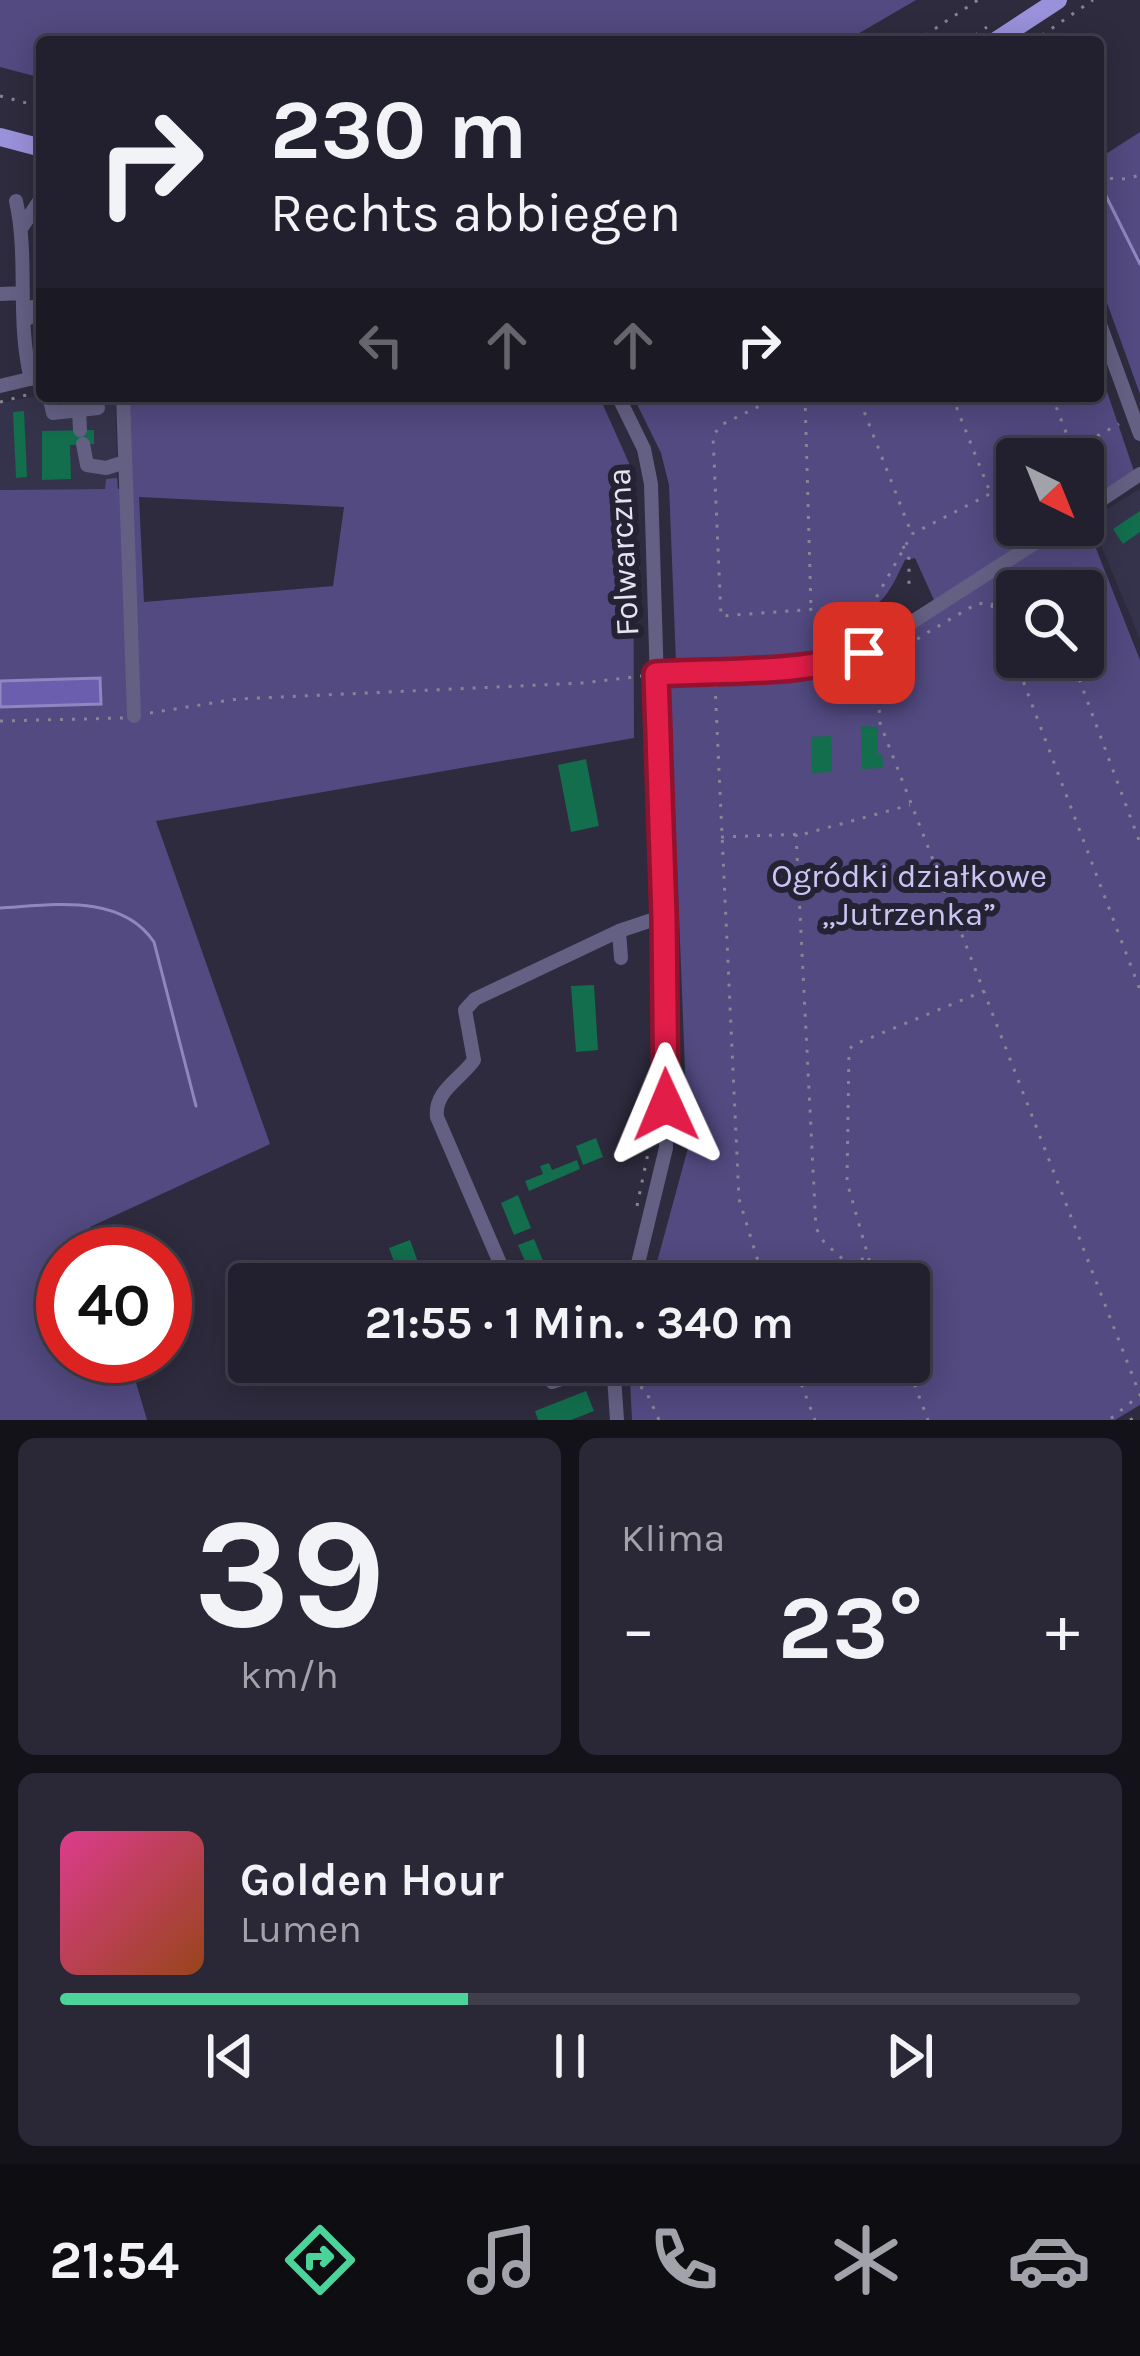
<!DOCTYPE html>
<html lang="de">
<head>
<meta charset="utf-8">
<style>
  body { margin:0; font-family:Karla,sans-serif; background:#2a2836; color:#f1f3f6; height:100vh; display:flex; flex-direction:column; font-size:45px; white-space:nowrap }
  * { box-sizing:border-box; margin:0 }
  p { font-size:39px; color:#a2a3aa }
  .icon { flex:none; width:66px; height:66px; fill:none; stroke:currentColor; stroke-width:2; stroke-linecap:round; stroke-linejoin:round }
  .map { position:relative; height:1420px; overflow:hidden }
  .drawer { display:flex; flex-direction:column; gap:18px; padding:18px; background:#131219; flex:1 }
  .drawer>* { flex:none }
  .guide { position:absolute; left:36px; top:36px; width:1068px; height:366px; border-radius:12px; box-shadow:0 6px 30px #0003,0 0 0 3px #3f3e4a; background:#22202e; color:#f1f3f6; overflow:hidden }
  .needle { width:78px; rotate:137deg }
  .buttons { position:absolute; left:996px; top:438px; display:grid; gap:24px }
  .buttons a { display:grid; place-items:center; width:108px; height:108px; border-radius:12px; background:#22202e; box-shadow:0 6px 30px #0003,0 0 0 3px #3f3e4a; font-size:60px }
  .speed { position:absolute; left:36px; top:1227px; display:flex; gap:24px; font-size:60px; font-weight:700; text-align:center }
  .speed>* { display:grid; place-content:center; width:156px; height:156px; border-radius:50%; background:#22202e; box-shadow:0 6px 30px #0003,0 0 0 3px #3f3e4a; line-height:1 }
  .speed .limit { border:18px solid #d22; background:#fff; color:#111 }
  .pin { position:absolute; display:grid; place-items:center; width:102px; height:102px; color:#fff; margin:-51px; border-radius:24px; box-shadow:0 6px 18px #0006 }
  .me { position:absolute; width:132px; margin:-66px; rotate:359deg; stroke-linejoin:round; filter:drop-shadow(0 0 9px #0008) }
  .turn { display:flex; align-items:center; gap:42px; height:252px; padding:0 36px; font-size:54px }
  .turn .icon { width:156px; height:156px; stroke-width:2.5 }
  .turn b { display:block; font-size:84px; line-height:102px }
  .lanes { display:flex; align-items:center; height:114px; padding:0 36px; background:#0003; justify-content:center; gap:60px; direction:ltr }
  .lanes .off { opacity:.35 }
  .big { font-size:90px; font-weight:700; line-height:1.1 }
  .drawer .card { flex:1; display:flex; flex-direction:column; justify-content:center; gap:18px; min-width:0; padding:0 42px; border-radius:18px; background:#2a2836 }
  .drawer .dial { align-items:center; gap:0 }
  .dial b { font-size:156px; line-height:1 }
  .song { display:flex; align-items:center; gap:36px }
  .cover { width:144px; height:144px; border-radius:18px; background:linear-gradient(135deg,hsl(330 70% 55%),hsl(20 70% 35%)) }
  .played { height:12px; border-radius:6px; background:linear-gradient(90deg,#4cd39a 40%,#3f3e4a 40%) }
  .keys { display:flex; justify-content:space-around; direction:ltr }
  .heat { display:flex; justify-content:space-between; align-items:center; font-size:66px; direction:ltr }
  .drawer .tiles { flex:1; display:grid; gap:18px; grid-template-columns:1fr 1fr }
  .card:last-child { grid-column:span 2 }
  .trip { position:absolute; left:228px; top:1263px; width:702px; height:120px; border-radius:12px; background:#22202e; box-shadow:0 6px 30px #0003,0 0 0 3px #3f3e4a; font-weight:700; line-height:120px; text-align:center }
  .dock { display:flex; height:192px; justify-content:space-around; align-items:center; background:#0e0d12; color:#a2a3aa }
  .dock .icon { width:84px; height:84px }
  .dock .selected { color:#4cd39a }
  .dock b { font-size:54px; color:#f1f3f6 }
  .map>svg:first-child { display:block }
  .built { fill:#35334b }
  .green { fill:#524a80; fill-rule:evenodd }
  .water { fill:#6b5eaf; stroke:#8f86c2; stroke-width:3 }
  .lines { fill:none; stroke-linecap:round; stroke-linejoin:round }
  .stream { stroke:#8f86c2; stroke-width:3 }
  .building { fill:#126e4c }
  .path { stroke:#868594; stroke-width:3; stroke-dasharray:3 9; stroke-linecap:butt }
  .minor { stroke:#646084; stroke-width:14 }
  .major { stroke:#9991d9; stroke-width:18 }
  .route-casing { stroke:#92132f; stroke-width:30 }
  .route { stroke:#e11d48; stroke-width:21 }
  .labels { text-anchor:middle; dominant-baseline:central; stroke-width:12; stroke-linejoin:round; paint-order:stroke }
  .street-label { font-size:33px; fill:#e4e3ef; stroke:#242233 }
  .park-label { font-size:33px; fill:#c9c5f2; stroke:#242233 }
</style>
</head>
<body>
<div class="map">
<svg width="1140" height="1420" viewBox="0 0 1140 1420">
  <rect width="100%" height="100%" fill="#2d2b3d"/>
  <path class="built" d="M42 395 115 396 118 489 0 490V403Z
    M1140 489V639L1090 519Z"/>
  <path class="green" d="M0 0H916L844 42H42V78L0 67Z
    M1140 132V394L1098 278V159Z
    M1098 365 1134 471 1083 505V459H1017V525H1052L934 600 915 558 905 560C893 583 886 607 858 612L856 650 676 663 669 485 661 453 633 396H1098Z
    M124 396H599L633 472 634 738 156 821 270 1144 90 1227 97 1254H63V1356H128L147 1420H0V707L100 704 99 678 0 681V490L105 489 106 479 117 478 118 489H130ZM139 497 344 507 333 586 144 602Z
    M1084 518 1140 660V1405L1115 1420H632L629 1362H909V1284H651L688 1148 670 683 829 671 861 662 1074 525H1083ZM1017 591H1083V657H1017Z"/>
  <path class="water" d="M100 678 101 704 0 707V681Z"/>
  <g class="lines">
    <path class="stream" d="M1100 184 1140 264
      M0 908C52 905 121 893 154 942L196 1106"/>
  </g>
  <path class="building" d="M24 411 27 477 16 478 13 412Z
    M94 430V444L70 445 71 479 42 480V431Z
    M1140 511V532L1123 544 1113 529Z
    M861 726 878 727V754H882L883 768 862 769Z
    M831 736 832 772 812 773 811 737Z
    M586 759 599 826 571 832 558 765Z
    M594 985 598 1050 576 1052 571 986Z
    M596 1138 603 1157 583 1165 576 1146Z
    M577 1160 580 1169 529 1191 525 1181 543 1174 540 1166 549 1163 552 1170Z
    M518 1195 531 1228 514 1235 501 1203Z
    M534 1239 546 1268 531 1275 518 1245Z
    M410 1240 418 1262 397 1270 389 1248Z
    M586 1391 594 1411 571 1420H538L535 1411Z"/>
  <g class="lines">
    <path class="path" d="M915 42 978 0
      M965 42 987 27
      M1032 42 1093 0
      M0 96 42 107
      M1098 178 1126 179 1140 175
      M780 396 721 425 713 436 721 616 872 605 912 534 1017 480
      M805 396 811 609
      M952 396 990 492
      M1052 396 1072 448
      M860 401 911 532
      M0 402 34 393
      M1055 459 1119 424
      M903 546 909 559V584
      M1029 591 1044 586 1045 591
      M991 605 1017 596
      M1071 657 1140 843
      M872 664 877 669 880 723 1140 1395 1109 1420
      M879 668 923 635 978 603 991 605 997 612 1140 990
      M715 684 739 1199 765 1284
      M150 713 237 699 583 683 642 676
      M0 721 123 718
      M796 834 816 1228 824 1242 847 1263 866 1258
      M721 837 804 834 910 805
      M637 1206 651 1139
      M876 1284 847 1182 849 1050 853 1045 984 991
      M793 1362 815 1420
      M906 1362 928 1420
      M629 1383 645 1389 659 1420
      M1130 1420 1140 1414"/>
    <path class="minor" d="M16 201C29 259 16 320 31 379
      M22 227 42 197
      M0 294 23 293
      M23 309 42 305
      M24 319 42 315
      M1098 319 1140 434
      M0 386 42 376
      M49 396 53 413 98 408
      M123 396 134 716
      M618 396 644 449 651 484 664 916 666 1148 633 1284
      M79 410 80 430
      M83 444 87 465 106 468 125 462
      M1083 512 1140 474
      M656 674 843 661 867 651 1063 525
      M619 931 621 958
      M509 1284 437 1117C434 1091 460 1080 474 1060L465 1010 475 999 619 931 664 916
      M543 1362 552 1382 613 1362
      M613 1362 617 1420"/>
    <path class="major" d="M994 42 1058 0
      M0 137 42 148"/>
  </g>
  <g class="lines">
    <g class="route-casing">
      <path id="route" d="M666 1105 664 916 656 674C720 670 804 675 864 653"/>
    </g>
    <use href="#route" class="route"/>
  </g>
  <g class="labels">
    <g class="street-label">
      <text transform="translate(623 552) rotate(-93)">Folwarczna</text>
    </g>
    <g class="park-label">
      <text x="909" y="876">Ogródki działkowe<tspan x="909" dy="38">„Jutrzenka”</tspan></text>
    </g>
  </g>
</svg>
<div class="buttons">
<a><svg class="needle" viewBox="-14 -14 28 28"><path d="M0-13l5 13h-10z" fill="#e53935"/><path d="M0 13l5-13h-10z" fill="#a2a3aa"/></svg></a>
<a><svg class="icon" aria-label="search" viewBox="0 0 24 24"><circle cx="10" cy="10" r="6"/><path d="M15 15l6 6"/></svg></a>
</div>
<div class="speed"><div class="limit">40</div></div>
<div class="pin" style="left:864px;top:653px;background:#d93025"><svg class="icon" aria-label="arrive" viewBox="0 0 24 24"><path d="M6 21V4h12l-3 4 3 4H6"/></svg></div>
<svg class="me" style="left:666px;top:1105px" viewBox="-20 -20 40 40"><path d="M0-17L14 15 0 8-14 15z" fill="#e11d48" stroke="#fff" stroke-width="4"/></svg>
<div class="trip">21:55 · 1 Min. · 340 m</div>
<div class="guide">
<div class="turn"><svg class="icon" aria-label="right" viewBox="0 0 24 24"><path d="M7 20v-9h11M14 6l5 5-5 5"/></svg><div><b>230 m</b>Rechts abbiegen</div></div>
<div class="lanes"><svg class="icon off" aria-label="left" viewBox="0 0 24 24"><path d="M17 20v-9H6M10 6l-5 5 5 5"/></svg><svg class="icon off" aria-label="ahead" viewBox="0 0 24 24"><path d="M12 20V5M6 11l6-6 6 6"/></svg><svg class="icon off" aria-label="ahead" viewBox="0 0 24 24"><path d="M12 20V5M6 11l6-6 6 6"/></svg><svg class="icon" aria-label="right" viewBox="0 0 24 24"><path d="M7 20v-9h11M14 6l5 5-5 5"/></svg></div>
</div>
</div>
<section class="drawer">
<div class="tiles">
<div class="card dial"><b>39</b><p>km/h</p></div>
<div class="card"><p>Klima</p>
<div class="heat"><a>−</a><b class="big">23°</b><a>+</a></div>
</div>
<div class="card">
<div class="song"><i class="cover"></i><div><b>Golden Hour</b><p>Lumen</p></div></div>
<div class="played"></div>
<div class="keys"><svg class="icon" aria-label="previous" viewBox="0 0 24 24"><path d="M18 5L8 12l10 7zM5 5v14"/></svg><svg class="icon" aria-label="pause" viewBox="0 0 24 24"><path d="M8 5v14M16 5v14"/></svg><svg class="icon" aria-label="next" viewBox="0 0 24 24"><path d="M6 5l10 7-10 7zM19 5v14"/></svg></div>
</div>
</div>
</section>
<nav class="dock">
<b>21:54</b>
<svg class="icon selected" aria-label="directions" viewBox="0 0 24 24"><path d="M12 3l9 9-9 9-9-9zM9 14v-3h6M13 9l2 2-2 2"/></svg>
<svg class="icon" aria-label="music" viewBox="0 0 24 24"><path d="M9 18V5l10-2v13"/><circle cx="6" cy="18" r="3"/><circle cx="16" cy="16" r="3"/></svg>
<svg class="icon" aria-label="phone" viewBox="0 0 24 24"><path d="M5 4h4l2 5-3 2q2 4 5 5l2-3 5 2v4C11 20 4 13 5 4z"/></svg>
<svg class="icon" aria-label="climate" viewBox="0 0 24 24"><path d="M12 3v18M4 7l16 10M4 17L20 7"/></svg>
<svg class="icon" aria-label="car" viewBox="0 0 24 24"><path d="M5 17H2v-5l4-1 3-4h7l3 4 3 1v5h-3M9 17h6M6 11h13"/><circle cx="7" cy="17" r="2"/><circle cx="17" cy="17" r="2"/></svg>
</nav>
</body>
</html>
